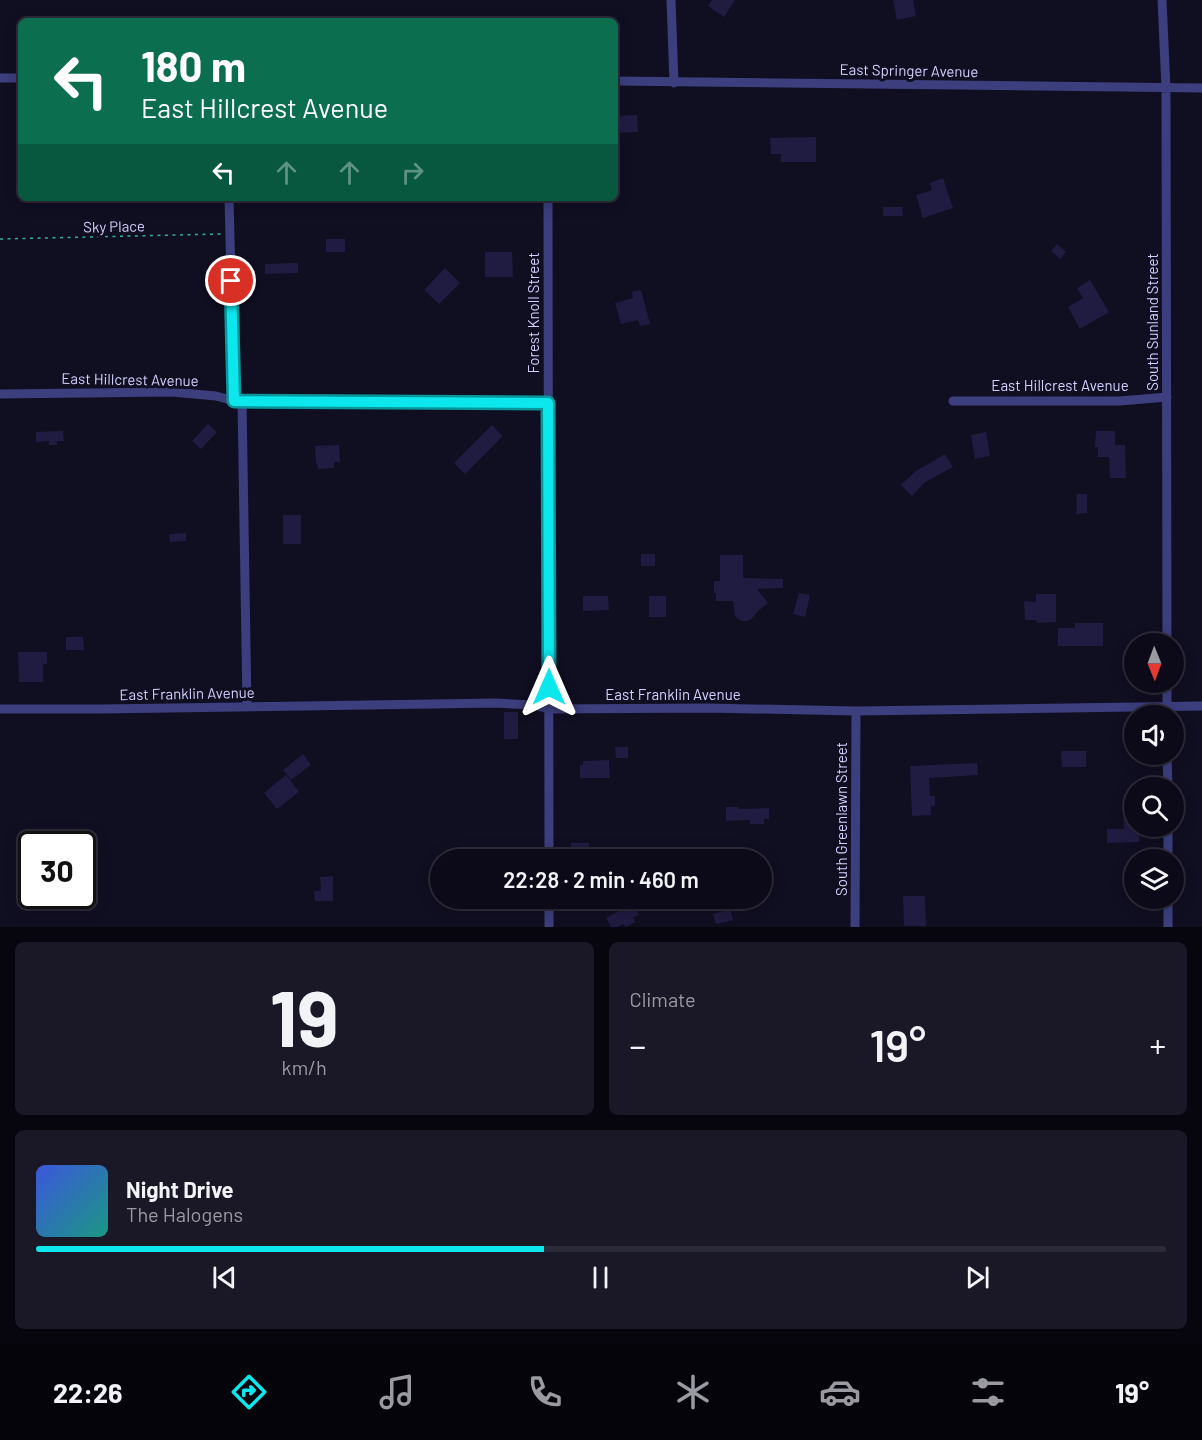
<!DOCTYPE html>
<html lang="en">
<head>
<meta charset="utf-8">
<style>
  body { margin:0; font-family:Barlow,sans-serif; background:#1a1826; color:#f1f3f6; height:100vh; display:flex; flex-direction:column; font-size:22px; white-space:nowrap }
  * { box-sizing:border-box; margin:0 }
  p { font-size:20px; color:#9a9aa2 }
  .icon { flex:none; width:33px; height:33px; fill:none; stroke:currentColor; stroke-width:2; stroke-linecap:round; stroke-linejoin:round }
  .map { position:relative; height:927px; overflow:hidden }
  .side { display:flex; flex-direction:column; gap:15px; padding:15px; background:#07060e; flex:1 }
  .side>* { flex:none }
  .top-card { position:absolute; left:18px; top:18px; width:600px; height:183px; border-radius:9px; box-shadow:0 3px 15px #0003,0 0 0 2px #2c2b38; background:#0b6e4f; color:#fff; overflow:hidden }
  .needle { width:39px; rotate:179deg }
  .controls { position:absolute; left:1124px; top:633px; display:grid; gap:12px }
  .controls a { display:grid; place-items:center; width:60px; height:60px; border-radius:50%; background:#0c0a19; box-shadow:0 3px 15px #0003,0 0 0 2px #2c2b38; font-size:30px }
  .speed { position:absolute; left:18px; top:831px; display:flex; gap:12px; font-size:30px; font-weight:700; text-align:center }
  .speed>* { display:grid; place-content:center; width:78px; height:78px; border-radius:50%; background:#0c0a19; box-shadow:0 3px 15px #0003,0 0 0 2px #2c2b38; line-height:1 }
  .speed .limit { border:3px solid #111; border-radius:9px; background:#fff; color:#111 }
  .pin { position:absolute; display:grid; place-items:center; width:51px; height:51px; color:#fff; margin:-26px; border:3px solid #fff; border-radius:50%; box-shadow:0 2px 6px #0007 }
  .me { position:absolute; width:66px; margin:-33px; rotate:0deg; stroke-linejoin:round; filter:drop-shadow(0 0 4px #0008) }
  .turn { display:flex; align-items:center; gap:21px; height:126px; padding:0 24px; font-size:27px }
  .turn .icon { width:78px; height:78px; stroke-width:2.5 }
  .turn b { display:block; font-size:42px; line-height:51px }
  .lanes { display:flex; align-items:center; height:57px; padding:0 24px; background:#0003; justify-content:center; gap:30px; direction:ltr }
  .lanes .off { opacity:.35 }
  .big { font-size:45px; font-weight:600; line-height:1.1 }
  .side .card { flex:1; display:flex; flex-direction:column; justify-content:center; gap:9px; min-width:0; padding:0 21px; border-radius:9px; background:#1a1826 }
  .side .dial { align-items:center; gap:0 }
  .dial b { font-size:78px; line-height:1 }
  .song { display:flex; align-items:center; gap:18px }
  .cover { width:72px; height:72px; border-radius:9px; background:linear-gradient(135deg,hsl(230 70% 55%),hsl(170 70% 35%)) }
  .played { height:6px; border-radius:3px; background:linear-gradient(90deg,#0ce6ed 45%,#2c2b38 45%) }
  .keys { display:flex; justify-content:space-around; direction:ltr }
  .heat { display:flex; justify-content:space-between; align-items:center; font-size:33px; direction:ltr }
  .side .tiles { flex:1; display:grid; gap:15px; grid-template-columns:1fr 1fr }
  .card:last-child { grid-column:span 2 }
  .trip { position:absolute; left:430px; top:849px; width:342px; height:60px; border-radius:30px; background:#0c0a19; box-shadow:0 3px 15px #0003,0 0 0 2px #2c2b38; font-weight:600; line-height:60px; text-align:center }
  .dock { display:flex; height:96px; justify-content:space-around; align-items:center; background:#05040a; color:#9a9aa2 }
  .dock .icon { width:42px; height:42px }
  .dock .selected { color:#0ce6ed }
  .dock b { font-size:27px; color:#f1f3f6 }
  .map>svg:first-child { display:block }
  .building { fill:#201b41 }
  .lines { fill:none; stroke-linecap:round; stroke-linejoin:round }
  .path { stroke:#34ad9d; stroke-width:1.5; stroke-dasharray:3 4.5; stroke-linecap:butt }
  .minor { stroke:#3c3e7d; stroke-width:9 }
  .route-casing { stroke:#08969a; stroke-width:15 }
  .route { stroke:#0ce6ed; stroke-width:10 }
  .labels { text-anchor:middle; dominant-baseline:central; stroke-width:6; stroke-linejoin:round; paint-order:stroke }
  .street-label { font-size:15px; fill:#d2d0fd; stroke:#100e21 }
</style>
</head>
<body>
<div class="map">
<svg width="1202" height="927" viewBox="0 0 1202 927">
  <rect width="100%" height="100%" fill="#100e21"/>
  <path class="building" d="M712 0H735L724 17 708 6Z
    M893 0H913L916 16 897 20Z
    M637 115 638 132 615 133V116Z
    M816 137V162H781V154H771L770 138Z
    M943 178 953 208 923 218 916 195 932 190 930 183Z
    M883 207H902L903 216H883Z
    M326 239H345V252H326Z
    M1057 244 1066 252 1060 259 1051 251Z
    M485 252H512L513 277H485Z
    M298 263V273L265 274V264Z
    M445 268 460 283 439 304 424 290Z
    M1090 280 1109 312 1080 329 1068 307 1083 298 1077 288Z
    M641 290 650 324 640 326 638 320 621 324 615 303 633 298 632 292Z
    M208 424 217 432 201 449 192 441Z
    M492 425 503 436 465 474 454 463Z
    M63 431 64 441H57V445H49V441L36 442V432Z
    M1096 431H1115V445H1125L1126 478H1110L1109 457H1098V447H1095Z
    M986 432 990 456 975 459 971 435Z
    M339 445 340 462H334V468L318 469 317 463H316L315 446Z
    M945 454 953 467 924 483 912 496 901 485 916 471Z
    M1077 494H1087V513L1076 514Z
    M283 515H301V544H283Z
    M186 533V541L170 542 169 534Z
    M641 554H655V566H641Z
    M720 555H743V578L783 579V588L757 589 768 603 757 612 754 617 748 621H741L735 616 733 601H716V593H714V581H720Z
    M799 593 810 595 805 617 793 614Z
    M1036 594H1056V622L1037 623 1036 620H1025L1024 601 1036 602Z
    M583 596H608L609 610 583 611Z
    M649 596H666V617H649Z
    M1075 623H1103V646H1058V628H1075Z
    M66 637H83L84 650H66Z
    M18 652H47V664H43V682H19Z
    M504 712H518V739H504Z
    M615 747H628V758H616Z
    M1061 751H1086V767H1062Z
    M303 754 311 765 291 780 283 770Z
    M609 760 610 778H580V765H583V761Z
    M977 763 978 775 929 778 930 796H935V806H931V815L912 816 910 766Z
    M286 775 299 792 277 809 264 793Z
    M726 807H739V809L769 808V819H764V824H750V820L726 821Z
    M1123 811H1134V829H1139V842L1107 843V829H1124Z
    M571 843H589V854H572Z
    M333 876V901H315L314 891H321L320 877Z
    M903 896H925L926 926H904Z
    M633 903 639 915 633 918 635 922 626 927 623 924 617 927H611L606 918Z
    M730 909 733 920 716 924 713 914Z"/>
  <g class="lines">
    <path class="path" d="M0 239 221 234"/>
    <path class="minor" d="M671 0 674 83
      M1162 0 1166 88 1167 644
      M0 78H21
      M615 81 1202 88
      M229 198 234 401
      M548 198 549 860
      M0 394 172 392 216 396 234 401 548 403
      M242 401 247 707
      M953 401H1120L1167 397
      M0 709H100L495 703 533 705 549 709 708 708 856 711 1202 706
      M1167 716V682
      M1167 754 1168 788
      M1168 826V860
      M549 898V927
      M1168 898V927
      M855 927 856 711"/>
  </g>
  <g class="lines">
    <g class="route-casing">
      <path id="route" d="M231 281 234 401 548 403 549 687"/>
    </g>
    <use href="#route" class="route"/>
  </g>
  <g class="labels">
    <g class="street-label">
      <text transform="translate(909 70) rotate(1)">East Springer Avenue</text>
      <text transform="translate(114 226) rotate(-1)">Sky Place</text>
      <text transform="translate(533 313) rotate(-90)">Forest Knoll Street</text>
      <text transform="translate(1152 322) rotate(-90)">South Sunland Street</text>
      <text transform="translate(130 379) rotate(1)">East Hillcrest Avenue</text>
      <text x="1060" y="385">East Hillcrest Avenue</text>
      <text transform="translate(187 693) rotate(-1)">East Franklin Avenue</text>
      <text x="673" y="694">East Franklin Avenue</text>
      <text transform="translate(841 819) rotate(-90)">South Greenlawn Street</text>
    </g>
  </g>
</svg>
<div class="controls">
<a><svg class="needle" viewBox="-14 -14 28 28"><path d="M0-13l5 13h-10z" fill="#e53935"/><path d="M0 13l5-13h-10z" fill="#9a9aa2"/></svg></a>
<a><svg class="icon" aria-label="sound" viewBox="0 0 24 24"><path d="M4 9h4l5-4v14l-5-4H4zM17 9q2 3 0 6"/></svg></a>
<a><svg class="icon" aria-label="search" viewBox="0 0 24 24"><circle cx="10" cy="10" r="6"/><path d="M15 15l6 6"/></svg></a>
<a><svg class="icon" aria-label="layers" viewBox="0 0 24 24"><path d="M12 4l9 5-9 5-9-5zM3 14l9 5 9-5"/></svg></a>
</div>
<div class="speed"><div class="limit">30</div></div>
<div class="pin" style="left:231px;top:281px;background:#d93025"><svg class="icon" aria-label="arrive" viewBox="0 0 24 24"><path d="M6 21V4h12l-3 4 3 4H6"/></svg></div>
<svg class="me" style="left:549px;top:687px" viewBox="-20 -20 40 40"><path d="M0-17L14 15 0 8-14 15z" fill="#0ce6ed" stroke="#fff" stroke-width="4"/></svg>
<div class="trip">22:28 · 2 min · 460 m</div>
<div class="top-card">
<div class="turn"><svg class="icon" aria-label="left" viewBox="0 0 24 24"><path d="M17 20v-9H6M10 6l-5 5 5 5"/></svg><div><b>180 m</b>East Hillcrest Avenue</div></div>
<div class="lanes"><svg class="icon" aria-label="left" viewBox="0 0 24 24"><path d="M17 20v-9H6M10 6l-5 5 5 5"/></svg><svg class="icon off" aria-label="ahead" viewBox="0 0 24 24"><path d="M12 20V5M6 11l6-6 6 6"/></svg><svg class="icon off" aria-label="ahead" viewBox="0 0 24 24"><path d="M12 20V5M6 11l6-6 6 6"/></svg><svg class="icon off" aria-label="right" viewBox="0 0 24 24"><path d="M7 20v-9h11M14 6l5 5-5 5"/></svg></div>
</div>
</div>
<section class="side">
<div class="tiles">
<div class="card dial"><b>19</b><p>km/h</p></div>
<div class="card"><p>Climate</p>
<div class="heat"><a>−</a><b class="big">19°</b><a>+</a></div>
</div>
<div class="card">
<div class="song"><i class="cover"></i><div><b>Night Drive</b><p>The Halogens</p></div></div>
<div class="played"></div>
<div class="keys"><svg class="icon" aria-label="previous" viewBox="0 0 24 24"><path d="M18 5L8 12l10 7zM5 5v14"/></svg><svg class="icon" aria-label="pause" viewBox="0 0 24 24"><path d="M8 5v14M16 5v14"/></svg><svg class="icon" aria-label="next" viewBox="0 0 24 24"><path d="M6 5l10 7-10 7zM19 5v14"/></svg></div>
</div>
</div>
</section>
<nav class="dock">
<b>22:26</b>
<svg class="icon selected" aria-label="directions" viewBox="0 0 24 24"><path d="M12 3l9 9-9 9-9-9zM9 14v-3h6M13 9l2 2-2 2"/></svg>
<svg class="icon" aria-label="music" viewBox="0 0 24 24"><path d="M9 18V5l10-2v13"/><circle cx="6" cy="18" r="3"/><circle cx="16" cy="16" r="3"/></svg>
<svg class="icon" aria-label="phone" viewBox="0 0 24 24"><path d="M5 4h4l2 5-3 2q2 4 5 5l2-3 5 2v4C11 20 4 13 5 4z"/></svg>
<svg class="icon" aria-label="climate" viewBox="0 0 24 24"><path d="M12 3v18M4 7l16 10M4 17L20 7"/></svg>
<svg class="icon" aria-label="car" viewBox="0 0 24 24"><path d="M5 17H2v-5l4-1 3-4h7l3 4 3 1v5h-3M9 17h6M6 11h13"/><circle cx="7" cy="17" r="2"/><circle cx="17" cy="17" r="2"/></svg>
<svg class="icon" aria-label="filters" viewBox="0 0 24 24"><path d="M4 7h16M4 17h16"/><circle cx="9" cy="7" r="2"/><circle cx="15" cy="17" r="2"/></svg>
<b>19°</b>
</nav>
</body>
</html>
